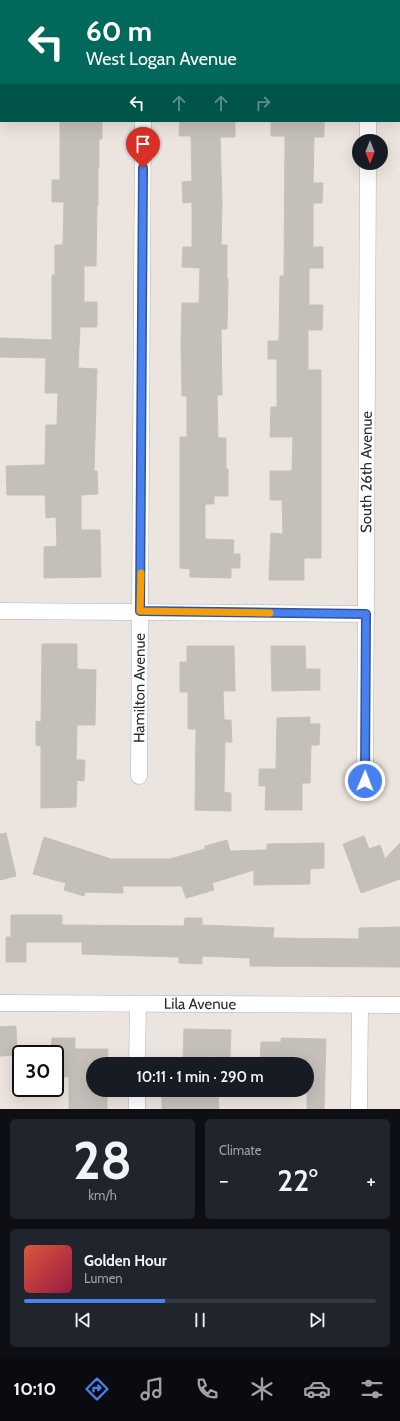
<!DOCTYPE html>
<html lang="en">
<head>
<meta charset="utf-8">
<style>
  body { margin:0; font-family:Cabin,sans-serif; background:#20242c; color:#f1f3f6; height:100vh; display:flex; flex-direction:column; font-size:15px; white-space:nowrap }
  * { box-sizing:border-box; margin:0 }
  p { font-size:13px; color:#9ea1a6 }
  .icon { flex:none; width:22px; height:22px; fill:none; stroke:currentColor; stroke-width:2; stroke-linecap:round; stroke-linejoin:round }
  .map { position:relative; height:1109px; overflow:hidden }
  .side { display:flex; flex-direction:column; gap:10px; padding:10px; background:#0d0f14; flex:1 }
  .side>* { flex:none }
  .top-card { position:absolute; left:0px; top:0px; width:400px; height:122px; box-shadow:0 4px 16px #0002; background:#00695c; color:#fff; overflow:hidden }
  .needle { width:26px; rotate:180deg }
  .fabs { position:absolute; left:352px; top:134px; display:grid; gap:8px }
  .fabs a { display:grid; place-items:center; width:36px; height:36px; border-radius:50%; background:#171b24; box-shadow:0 4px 16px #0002; font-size:20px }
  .speed { position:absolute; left:12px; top:1045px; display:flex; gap:8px; font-size:20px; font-weight:700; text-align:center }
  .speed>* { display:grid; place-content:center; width:52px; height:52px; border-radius:50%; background:#171b24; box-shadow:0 4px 16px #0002; line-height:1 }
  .speed .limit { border:2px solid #111; border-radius:6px; background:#fff; color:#111 }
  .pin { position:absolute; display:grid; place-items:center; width:34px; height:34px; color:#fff; margin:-41px -17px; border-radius:50% 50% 50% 0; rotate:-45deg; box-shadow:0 0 4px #0007 }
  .pin .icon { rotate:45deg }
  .me { position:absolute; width:44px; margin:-22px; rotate:1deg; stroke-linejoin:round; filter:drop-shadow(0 0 3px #0008) }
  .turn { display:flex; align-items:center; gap:14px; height:84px; padding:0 20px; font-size:18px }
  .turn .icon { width:52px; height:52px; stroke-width:2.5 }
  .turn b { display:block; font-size:28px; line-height:34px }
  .lanes { display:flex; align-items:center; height:38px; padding:0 20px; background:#0003; justify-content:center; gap:20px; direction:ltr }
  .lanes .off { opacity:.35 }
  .big { font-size:30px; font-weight:600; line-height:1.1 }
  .side .card { flex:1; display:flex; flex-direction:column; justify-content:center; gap:6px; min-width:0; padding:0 14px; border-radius:6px; background:#20242c }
  .side .dial { align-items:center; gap:0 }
  .dial b { font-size:52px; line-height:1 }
  .song { display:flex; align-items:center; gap:12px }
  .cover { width:48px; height:48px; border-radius:6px; background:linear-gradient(135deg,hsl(10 70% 55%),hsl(340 70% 35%)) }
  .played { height:4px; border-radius:2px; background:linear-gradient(90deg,#4881ef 40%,#363941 40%) }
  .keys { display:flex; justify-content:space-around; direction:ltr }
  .heat { display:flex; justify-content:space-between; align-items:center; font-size:22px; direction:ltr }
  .side .tiles { flex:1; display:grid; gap:10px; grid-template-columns:1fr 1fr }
  .card:last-child { grid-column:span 2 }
  .trip { position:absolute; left:86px; top:1057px; width:228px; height:40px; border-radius:20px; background:#171b24; box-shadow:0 4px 16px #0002; font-weight:600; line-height:40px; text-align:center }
  .tabs { display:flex; height:64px; justify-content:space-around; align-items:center; background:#090b0e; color:#9ea1a6 }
  .tabs .icon { width:28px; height:28px }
  .tabs .current { color:#4881ef }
  .tabs b { font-size:18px; color:#f1f3f6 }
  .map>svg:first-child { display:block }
  .building { fill:#c5bfb9; stroke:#c7bfb8 }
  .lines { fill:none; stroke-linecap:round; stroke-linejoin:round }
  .lane-casing { stroke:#aeb3bb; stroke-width:9 }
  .street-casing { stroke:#aeb3bb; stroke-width:17 }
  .secondary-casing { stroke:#aeb3bb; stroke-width:23 }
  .lane { stroke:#fff; stroke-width:8 }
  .street { stroke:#fff; stroke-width:16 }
  .secondary { stroke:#fff; stroke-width:22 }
  .route-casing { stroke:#2f549b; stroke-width:10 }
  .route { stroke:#4881ef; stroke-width:7 }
  .slow { stroke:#f59e0b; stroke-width:7 }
  .labels { text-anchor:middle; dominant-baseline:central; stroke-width:3; stroke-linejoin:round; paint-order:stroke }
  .street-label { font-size:15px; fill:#2b2b2b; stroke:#fff }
</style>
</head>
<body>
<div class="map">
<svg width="400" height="1109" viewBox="0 0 400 1109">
  <rect width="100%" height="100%" fill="#ece4de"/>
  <path class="building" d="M60 121H102V139H99V167H98V206H97L96 266H84V302H97V327H80L78 368 97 369 94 471H97L98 494 81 495V530H100L101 577 44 578V547L57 546 56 517 46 518 45 495H7L6 466 45 465 46 425H57L58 393H45L46 358 0 357V338L52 340V275H55V245H63L64 202H52V180H60Z
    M180 121H235V137H220L222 202 221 245H227V279H228L227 329H221L222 395H217L218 438H226V469H228V496H214V504H205V539L234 540 233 554H240V568H231V578L190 577V569L180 568V437H187V396H182L181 340 182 303H199L200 268 182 267 183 247H192V202L183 203 182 182 192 181 191 136H179Z
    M271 121H324V137H314L313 183H323L322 203H313V247H323V268H309V305H323L322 330H308V370H321V558H304V580H269L271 533 283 534 282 500H270V471H292L293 437H270L271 407H277V359H268V341H279L280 276H284L285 136H271Z
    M42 644H77V669L96 670 95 725H77L76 760H85L84 781 77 780 76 807 41 808V746L36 745V721L41 722Z
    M187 646H234L235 691H223L224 720H231L232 742H225L224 792 231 793V811L195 810 196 729H188V692H180V662H187Z
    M271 646H305L306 669H320V690L272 691Z
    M310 717V724H320L319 745H311L310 783H302V810H265L266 786H259V769H276L277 718Z
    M6 833 16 876 0 880V834Z
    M364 836 369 849 380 845 385 859 400 843V879L361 893 343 844Z
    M44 837 111 859H170L205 849V846L227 840 230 851 267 850V844L324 843V868L310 869V884L254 885V870L212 883 214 890 186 898 182 886H123V893L85 892 84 896 64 890 66 883 33 874Z
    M11 915H62V925L184 926 185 918H202V925L274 928 273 938 359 939V928L400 927V967L250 966V958L202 956V964L179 963V957L82 954V942H26V962H6V937H11Z
    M16 1026 17 1055 0 1056V1027Z
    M184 1029 231 1030 230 1057 207 1056V1064H183Z
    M52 1038H75V1049H108L107 1064H93V1092L107 1093V1109H69V1077H55V1054H51Z
    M281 1038 326 1039 324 1109H307V1064H260L261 1042H281Z
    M162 1095H218L219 1109H162Z"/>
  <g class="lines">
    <g class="lane-casing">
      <path id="lane" d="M8 1V0
        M72 1V0"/>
    </g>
    <g class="street-casing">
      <g id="street">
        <path d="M304 1V0"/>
        <path d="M368 141V121"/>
        <path d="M0 611 366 614"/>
        <path id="s1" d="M139 776 143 121"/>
        <path id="s2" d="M365 781 368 163"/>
        <path id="s3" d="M0 1003 400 1005"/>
        <path d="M137 1064 138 1005"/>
        <path d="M137 1109V1090"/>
        <path d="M359 1109 360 1005"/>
      </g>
    </g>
    <g class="secondary-casing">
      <path id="secondary" d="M0 51H1
        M399 55H400"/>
    </g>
    <use href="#lane" class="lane"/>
    <use href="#street" class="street"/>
    <use href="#secondary" class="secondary"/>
  </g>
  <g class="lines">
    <g class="route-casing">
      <path id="route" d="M143 168 140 611 366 614 365 781"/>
    </g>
    <use href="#route" class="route"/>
    <path class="slow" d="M141 573 140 611 270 613"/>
  </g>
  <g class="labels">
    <g class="street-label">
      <text stroke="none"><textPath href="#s2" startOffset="309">South 26th Avenue</textPath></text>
      <text stroke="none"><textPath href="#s1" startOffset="88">Hamilton Avenue</textPath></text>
      <text stroke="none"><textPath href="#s3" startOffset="200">Lila Avenue</textPath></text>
    </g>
  </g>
</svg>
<div class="fabs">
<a><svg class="needle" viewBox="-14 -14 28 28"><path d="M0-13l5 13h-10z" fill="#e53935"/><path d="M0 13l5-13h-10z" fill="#9ea1a6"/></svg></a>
</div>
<div class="speed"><div class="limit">30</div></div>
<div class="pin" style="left:143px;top:168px;background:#d93025"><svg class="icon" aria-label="arrive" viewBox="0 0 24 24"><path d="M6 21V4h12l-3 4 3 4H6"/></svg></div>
<svg class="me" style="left:365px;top:781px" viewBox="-20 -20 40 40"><circle r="17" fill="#4881ef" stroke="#fff" stroke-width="3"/><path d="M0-11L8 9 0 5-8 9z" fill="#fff"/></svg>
<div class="trip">10:11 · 1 min · 290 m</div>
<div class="top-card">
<div class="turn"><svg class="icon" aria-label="left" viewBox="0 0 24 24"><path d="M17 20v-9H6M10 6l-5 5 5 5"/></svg><div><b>60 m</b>West Logan Avenue</div></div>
<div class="lanes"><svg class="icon" aria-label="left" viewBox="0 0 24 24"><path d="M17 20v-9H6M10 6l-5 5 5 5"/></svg><svg class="icon off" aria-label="ahead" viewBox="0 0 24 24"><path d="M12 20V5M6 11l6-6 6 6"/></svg><svg class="icon off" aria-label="ahead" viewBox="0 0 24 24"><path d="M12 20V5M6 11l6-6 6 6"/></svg><svg class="icon off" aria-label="right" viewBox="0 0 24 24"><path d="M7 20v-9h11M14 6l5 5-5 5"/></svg></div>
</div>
</div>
<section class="side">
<div class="tiles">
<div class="card dial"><b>28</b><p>km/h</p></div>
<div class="card"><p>Climate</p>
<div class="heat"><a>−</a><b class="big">22°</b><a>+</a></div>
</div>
<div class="card">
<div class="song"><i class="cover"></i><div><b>Golden Hour</b><p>Lumen</p></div></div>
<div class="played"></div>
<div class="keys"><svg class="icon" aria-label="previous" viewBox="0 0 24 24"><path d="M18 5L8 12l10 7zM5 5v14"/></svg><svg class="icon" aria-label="pause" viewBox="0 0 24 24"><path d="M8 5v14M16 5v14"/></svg><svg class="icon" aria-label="next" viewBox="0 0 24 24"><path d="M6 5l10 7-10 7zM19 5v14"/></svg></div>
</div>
</div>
</section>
<nav class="tabs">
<b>10:10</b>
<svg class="icon current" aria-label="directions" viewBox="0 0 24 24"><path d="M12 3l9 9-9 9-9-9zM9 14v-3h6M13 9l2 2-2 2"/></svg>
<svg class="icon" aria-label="music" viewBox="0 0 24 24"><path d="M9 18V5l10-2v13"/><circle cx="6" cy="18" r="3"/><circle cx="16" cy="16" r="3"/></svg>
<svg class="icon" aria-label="phone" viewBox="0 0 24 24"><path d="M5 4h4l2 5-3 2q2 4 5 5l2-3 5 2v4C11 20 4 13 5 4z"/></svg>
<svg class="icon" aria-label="climate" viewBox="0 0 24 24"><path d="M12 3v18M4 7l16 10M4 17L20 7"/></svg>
<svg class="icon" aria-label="car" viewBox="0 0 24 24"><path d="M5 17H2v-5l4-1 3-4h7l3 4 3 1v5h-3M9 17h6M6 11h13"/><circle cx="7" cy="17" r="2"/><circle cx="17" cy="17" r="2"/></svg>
<svg class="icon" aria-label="filters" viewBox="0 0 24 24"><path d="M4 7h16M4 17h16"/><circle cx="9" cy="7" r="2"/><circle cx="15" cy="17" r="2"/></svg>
</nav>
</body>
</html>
